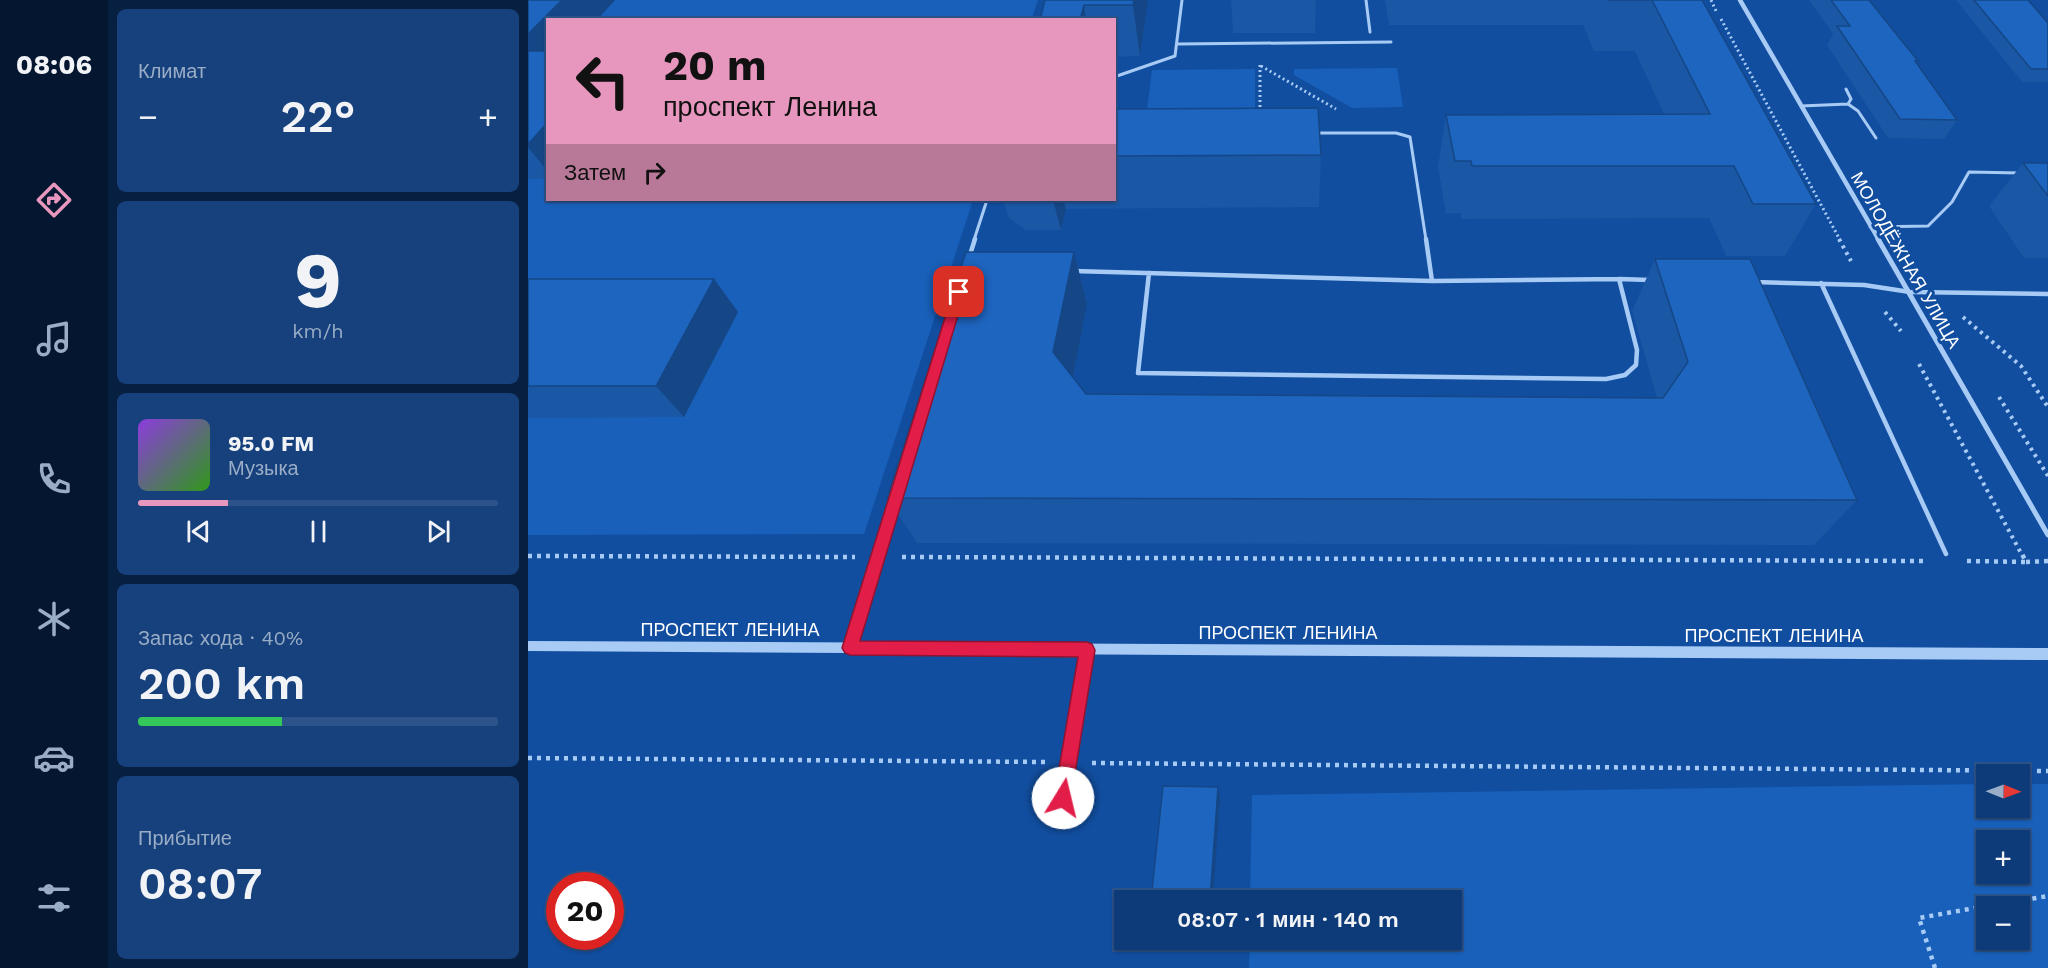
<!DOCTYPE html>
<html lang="ru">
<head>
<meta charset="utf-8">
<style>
  body { margin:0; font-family:"Work Sans",sans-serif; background:#16417d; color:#f1f3f6; height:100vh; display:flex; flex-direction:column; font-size:22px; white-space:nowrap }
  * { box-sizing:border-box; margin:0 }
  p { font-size:20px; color:#9aadc6 }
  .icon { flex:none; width:33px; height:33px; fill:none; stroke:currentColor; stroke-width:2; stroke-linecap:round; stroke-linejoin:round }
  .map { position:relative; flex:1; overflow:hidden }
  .drawer { display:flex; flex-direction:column; gap:9px; padding:9px; background:#072042; width:420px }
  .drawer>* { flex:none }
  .top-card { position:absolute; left:18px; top:18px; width:570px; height:183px; border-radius:0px; box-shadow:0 2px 4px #0004,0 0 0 2px #2d548a; background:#e797bd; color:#111; overflow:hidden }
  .needle { width:39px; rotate:91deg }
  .fabs { position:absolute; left:1448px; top:764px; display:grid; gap:12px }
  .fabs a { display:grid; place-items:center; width:54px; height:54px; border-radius:0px; background:#0d3a78; box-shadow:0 2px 4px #0004,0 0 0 2px #2d548a; font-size:30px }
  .speed { position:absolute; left:18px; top:872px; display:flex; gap:12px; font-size:30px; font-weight:700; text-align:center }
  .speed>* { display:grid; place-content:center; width:78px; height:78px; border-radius:50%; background:#0d3a78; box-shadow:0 2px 4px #0004,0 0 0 2px #2d548a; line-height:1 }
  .speed .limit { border:9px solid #d22; background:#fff; color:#111 }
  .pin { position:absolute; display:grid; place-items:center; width:51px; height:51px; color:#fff; margin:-26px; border-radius:12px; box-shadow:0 3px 9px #0006 }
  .me { position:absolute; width:66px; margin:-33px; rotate:9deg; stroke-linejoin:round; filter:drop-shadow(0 0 4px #0008) }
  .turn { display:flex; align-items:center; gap:21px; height:126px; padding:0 18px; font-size:27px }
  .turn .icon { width:78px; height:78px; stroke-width:2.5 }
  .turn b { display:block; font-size:42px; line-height:51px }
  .then { display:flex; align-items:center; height:57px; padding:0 18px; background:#0003; gap:12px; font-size:22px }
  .big { font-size:45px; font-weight:600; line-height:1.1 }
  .drawer .widget { flex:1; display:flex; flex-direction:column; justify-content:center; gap:9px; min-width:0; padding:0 21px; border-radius:9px; background:#16417d }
  .drawer .dial { align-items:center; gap:0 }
  .dial b { font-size:78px; line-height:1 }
  .song { display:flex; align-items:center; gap:18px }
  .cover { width:72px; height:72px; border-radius:9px; background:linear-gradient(135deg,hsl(270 70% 55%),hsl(110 70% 35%)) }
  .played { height:6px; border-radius:3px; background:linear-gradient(90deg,#e797bd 25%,#2d548a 25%) }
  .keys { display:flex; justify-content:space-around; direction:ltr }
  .heat { display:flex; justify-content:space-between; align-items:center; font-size:33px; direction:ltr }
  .charge { height:9px; border-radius:4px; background:linear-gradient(90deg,#34c759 40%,#2d548a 0) }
  .trip { position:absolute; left:586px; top:890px; width:348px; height:60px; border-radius:0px; background:#0d3a78; box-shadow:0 2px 4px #0004,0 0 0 2px #2d548a; font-weight:600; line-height:60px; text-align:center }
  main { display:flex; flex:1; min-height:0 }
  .dock { display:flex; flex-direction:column; width:108px; justify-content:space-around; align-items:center; background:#051730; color:#9aadc6 }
  .dock .icon { width:42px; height:42px }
  .dock .selected { color:#e797bd }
  .dock b { font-size:27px; color:#f1f3f6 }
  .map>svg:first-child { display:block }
  .green { fill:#1860ba; fill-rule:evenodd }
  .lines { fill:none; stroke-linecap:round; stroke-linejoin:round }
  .path-far2 { stroke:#a8cbf5; stroke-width:3; stroke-dasharray:2 3; stroke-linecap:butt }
  .path-far1 { stroke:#a8cbf5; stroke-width:4; stroke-dasharray:3 4.5; stroke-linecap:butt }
  .path { stroke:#a8cbf5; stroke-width:4.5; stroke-dasharray:4 5; stroke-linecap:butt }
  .service-far2 { stroke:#a8cbf5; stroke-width:3 }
  .service-far1 { stroke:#a8cbf5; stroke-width:4.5 }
  .service { stroke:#a8cbf5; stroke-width:5 }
  .minor-far1 { stroke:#a8cbf5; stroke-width:4.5 }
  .minor { stroke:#a8cbf5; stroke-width:5 }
  .tertiary { fill:#a8cbf5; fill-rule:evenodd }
  .wall { fill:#1a57a4 }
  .shaded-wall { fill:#154786 }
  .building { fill:#1e65bf; stroke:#154786; stroke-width:1.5 }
  .route { fill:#e11d48; stroke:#92132f; stroke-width:1.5 }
  .labels { text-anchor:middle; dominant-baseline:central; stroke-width:6; stroke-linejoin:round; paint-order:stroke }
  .street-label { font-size:18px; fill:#fff; stroke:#114ea0 }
</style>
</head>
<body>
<main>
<nav class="dock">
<b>08:06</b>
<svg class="icon selected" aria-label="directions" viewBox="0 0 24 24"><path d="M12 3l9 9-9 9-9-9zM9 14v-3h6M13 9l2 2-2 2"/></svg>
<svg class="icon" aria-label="music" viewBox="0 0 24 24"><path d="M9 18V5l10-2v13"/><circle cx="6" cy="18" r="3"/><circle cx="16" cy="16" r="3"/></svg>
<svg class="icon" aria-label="phone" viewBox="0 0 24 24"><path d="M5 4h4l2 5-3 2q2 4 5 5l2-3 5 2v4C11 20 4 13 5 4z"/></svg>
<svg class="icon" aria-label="climate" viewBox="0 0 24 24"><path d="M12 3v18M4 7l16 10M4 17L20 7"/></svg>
<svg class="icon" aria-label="car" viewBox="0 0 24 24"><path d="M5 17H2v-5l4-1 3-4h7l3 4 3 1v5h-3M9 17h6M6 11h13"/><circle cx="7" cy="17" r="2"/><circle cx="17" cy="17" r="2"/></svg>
<svg class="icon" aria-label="filters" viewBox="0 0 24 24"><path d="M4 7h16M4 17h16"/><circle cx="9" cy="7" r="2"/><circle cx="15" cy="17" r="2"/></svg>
</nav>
<section class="drawer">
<div class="widget"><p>Климат</p>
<div class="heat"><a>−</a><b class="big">22°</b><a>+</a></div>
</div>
<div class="widget dial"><b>9</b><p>km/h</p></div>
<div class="widget">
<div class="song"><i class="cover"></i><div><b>95.0 FM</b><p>Музыка</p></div></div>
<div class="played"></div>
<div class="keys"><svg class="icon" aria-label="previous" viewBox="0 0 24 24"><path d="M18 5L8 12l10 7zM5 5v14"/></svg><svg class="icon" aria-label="pause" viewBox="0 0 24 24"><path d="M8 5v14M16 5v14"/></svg><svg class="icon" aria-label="next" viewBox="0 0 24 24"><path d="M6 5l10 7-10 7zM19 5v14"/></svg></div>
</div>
<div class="widget"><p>Запас хода · 40%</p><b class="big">200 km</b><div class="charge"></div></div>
<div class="widget"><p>Прибытие</p><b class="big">08:07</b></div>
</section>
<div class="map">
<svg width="1520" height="968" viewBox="0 0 1520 968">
  <rect width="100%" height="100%" fill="#114ea0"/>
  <path class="green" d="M0 0H510L503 20H20V200H445L336 534 0 535Z
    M869 68 875 107 824 108 766 75V69Z
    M727 69V109L619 110 624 70Z
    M1458 784V807H1491V784H1520V968H721L722 939H924V900H722L724 795ZM1458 840H1491V873H1458ZM1458 906H1491V939H1458Z"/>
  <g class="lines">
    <path class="path-far2" d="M1183 0 1189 13
      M1193 19 1312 240
      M732 65V112
      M733 66 808 109"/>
    <path class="path-far1" d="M1311 239 1323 261
      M1357 312 1373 331
      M1435 317 1493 366 1520 407
      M1391 364 1494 555
      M1471 397 1520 476"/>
    <path class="path" d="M0 556 327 557
      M374 557 1395 561
      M1439 561 1498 562 1494 554
      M1498 562 1520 561
      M0 758 517 762
      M564 763 1520 771
      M1460 906 1520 896
      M1407 968 1391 918 1458 906"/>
    <path class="service-far2" d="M838 0 842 32
      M650 44 863 42
      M586 77 647 56 654 0
      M1320 104 1330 111 1348 138
      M1273 106 1320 104 1323 99 1318 89
      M787 133H868L882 137 898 240
      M1342 227 1400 226 1424 202 1441 172 1492 173
      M446 240 459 200"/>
    <path class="service-far1" d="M898 239 904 281
      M441 258 447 239
      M545 271 904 281 1091 279
      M621 273 610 373 1078 379 1097 375 1108 365 1109 350 1091 279 1122 280
      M1226 282 1336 285 1382 292 1520 294
      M1293 283 1418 554
      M350 555 367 501"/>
    <path class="service" d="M322 648 351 554
      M535 798 559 650"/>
    <path class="minor-far1" d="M1212 0 1351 240"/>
    <path class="minor" d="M1350 239 1520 535"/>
    <path class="tertiary" d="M0 641 1520 648V660L0 651Z"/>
  </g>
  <path class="wall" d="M0 0H87L69 20H20V179H0Z
    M517 0H620L612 56 586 57V20H512Z
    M703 0H788L787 33H705Z
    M857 0H1174L1288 204 1257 256H1198L1181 218 933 219V213L918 214 910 167 918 115 1136 114 1107 51H1066L1055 25H861Z
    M1281 0H1341L1390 61 1389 64 1429 120 1416 139 1360 138 1299 45 1305 34Z
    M1428 0H1500L1520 23V82H1494Z
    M586 109 793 155 791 207 538 209 533 230H497L481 218 475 200H586Z
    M1495 163H1520V258H1496L1461 206Z
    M546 252 559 304 545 377 558 394 1129 398 1104 311 1127 259 1329 500 1286 545 389 543 359 498Z
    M0 279H186L210 312 156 417 0 418Z"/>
  <path class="shaded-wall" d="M34 0H87L69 20H20V73L0 75V34Z
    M606 0H620L612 56 605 5Z
    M556 5 558 20H552Z
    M20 122V172L0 147V144Z
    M525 200H535L538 209 533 230Z
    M546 252 559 304 540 402 525 352Z
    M186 279 210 312 156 417 128 386Z
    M690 787 692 797 685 900H682Z"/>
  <path class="building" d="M0 0H34L0 34Z
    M517 0H606L605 5H556L552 20H512Z
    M1080 0H1174L1288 204H1225L1206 166H944L943 161H927L918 115 1182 114 1124 0Z
    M1303 0H1341L1390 61H1387L1429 120 1372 119 1309 26H1322Z
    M1446 0H1500L1520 23V69H1503Z
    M0 51H20V122L0 144Z
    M790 108 793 155 586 156V109Z
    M1495 163H1520V196Z
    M438 252H546L525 352 558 394 1135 398 1160 362 1127 259H1222L1329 500 359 498Z
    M0 279H186L128 386H0Z
    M635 786 690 787 682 900H623Z"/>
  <path class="route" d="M431 288 437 292 332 641 559 642 564 644 567 650 543 798 541 804 535 807 529 804 526 798 550 657 322 655 317 653 314 648 425 292Z"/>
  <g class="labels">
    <g class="street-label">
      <text transform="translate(1378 260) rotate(60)">МОЛОДЁЖНАЯ УЛИЦА</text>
      <text x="202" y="629">ПРОСПЕКТ ЛЕНИНА</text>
      <text x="760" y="632">ПРОСПЕКТ ЛЕНИНА</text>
      <text x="1246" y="635">ПРОСПЕКТ ЛЕНИНА</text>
    </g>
  </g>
</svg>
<div class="fabs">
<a><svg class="needle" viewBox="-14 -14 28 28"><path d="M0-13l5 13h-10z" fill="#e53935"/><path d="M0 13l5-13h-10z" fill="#9aadc6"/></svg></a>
<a>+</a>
<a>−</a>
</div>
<div class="speed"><div class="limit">20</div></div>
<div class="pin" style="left:431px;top:292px;background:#d93025"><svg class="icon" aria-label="arrive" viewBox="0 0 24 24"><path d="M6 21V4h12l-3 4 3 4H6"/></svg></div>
<svg class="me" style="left:535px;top:798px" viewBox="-20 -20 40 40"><circle r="19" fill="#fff"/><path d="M0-13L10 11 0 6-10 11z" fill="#e11d48"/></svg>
<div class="trip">08:07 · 1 мин · 140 m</div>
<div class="top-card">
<div class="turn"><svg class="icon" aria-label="left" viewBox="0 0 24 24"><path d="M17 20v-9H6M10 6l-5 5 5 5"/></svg><div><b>20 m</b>проспект Ленина</div></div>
<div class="then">Затем<svg class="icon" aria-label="right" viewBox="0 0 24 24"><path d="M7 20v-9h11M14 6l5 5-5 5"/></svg></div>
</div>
</div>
</main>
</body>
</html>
